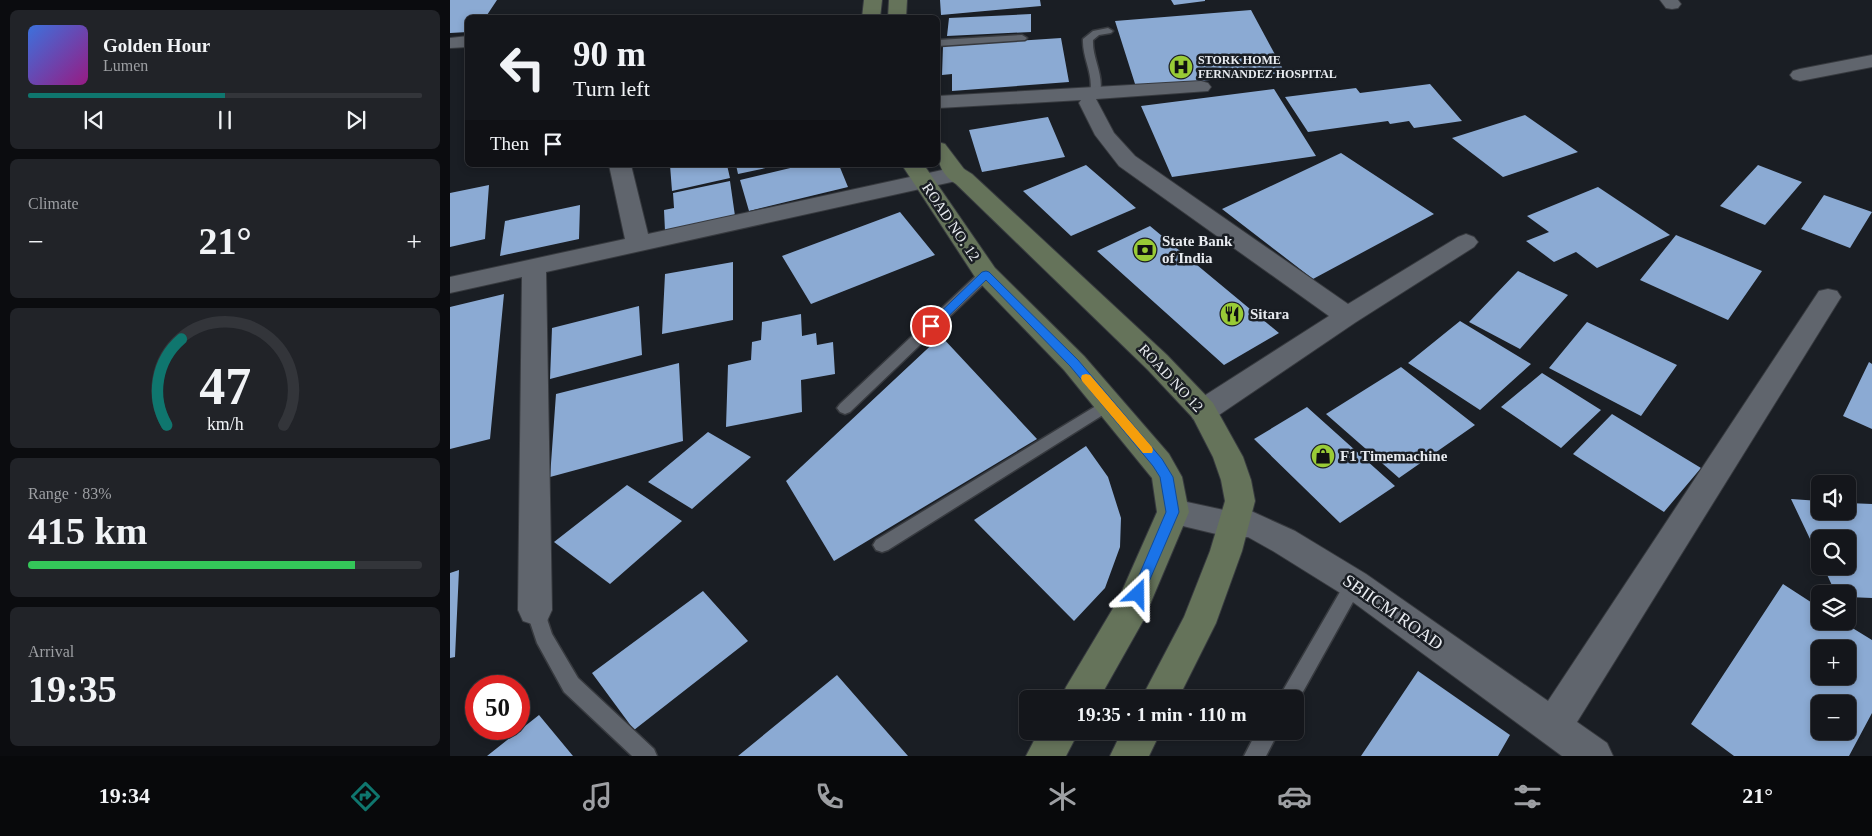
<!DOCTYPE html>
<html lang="en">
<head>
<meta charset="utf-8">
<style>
  body { margin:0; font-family:"Times New Roman",serif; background:#212328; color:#f1f3f6; height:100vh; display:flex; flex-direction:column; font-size:19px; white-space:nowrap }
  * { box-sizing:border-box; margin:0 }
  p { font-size:16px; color:#9d9fa3 }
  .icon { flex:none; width:28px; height:28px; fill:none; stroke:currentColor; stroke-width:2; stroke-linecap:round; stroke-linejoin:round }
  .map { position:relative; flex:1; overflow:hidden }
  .sheet { display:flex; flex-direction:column; gap:10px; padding:10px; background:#0b0c0f; width:450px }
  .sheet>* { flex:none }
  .top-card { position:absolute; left:15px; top:15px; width:475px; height:152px; border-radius:8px; box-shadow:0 2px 8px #0003,0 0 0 1px #33353a; background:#14161b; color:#f1f3f6; overflow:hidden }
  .controls { position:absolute; left:1361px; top:475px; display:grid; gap:10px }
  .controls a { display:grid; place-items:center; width:45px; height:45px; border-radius:8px; background:#14161b; box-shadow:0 2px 8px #0003,0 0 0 1px #33353a; font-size:25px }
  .speed { position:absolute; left:15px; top:675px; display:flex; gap:10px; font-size:25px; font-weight:700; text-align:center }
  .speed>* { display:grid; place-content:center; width:65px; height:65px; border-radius:50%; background:#14161b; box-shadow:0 2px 8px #0003,0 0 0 1px #33353a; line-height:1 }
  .speed .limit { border:8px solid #d22; background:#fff; color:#111 }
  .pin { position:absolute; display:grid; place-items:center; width:42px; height:42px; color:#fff; margin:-21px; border:2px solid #fff; border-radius:50%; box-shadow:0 1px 5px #0007 }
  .me { position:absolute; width:55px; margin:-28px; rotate:23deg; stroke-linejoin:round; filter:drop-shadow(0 0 4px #0008) }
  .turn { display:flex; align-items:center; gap:18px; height:105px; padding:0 25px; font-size:22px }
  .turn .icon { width:65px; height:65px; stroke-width:2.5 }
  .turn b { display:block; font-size:35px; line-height:42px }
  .then { display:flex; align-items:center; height:48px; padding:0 25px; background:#0003; gap:10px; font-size:19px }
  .big { font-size:38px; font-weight:700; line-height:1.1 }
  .sheet .card { flex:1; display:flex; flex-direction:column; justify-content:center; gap:8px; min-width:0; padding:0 18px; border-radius:8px; background:#212328 }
  .sheet .dial { align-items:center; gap:0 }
  .dial svg { height:130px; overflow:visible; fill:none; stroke:#33353a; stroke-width:7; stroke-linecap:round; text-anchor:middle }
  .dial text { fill:#f1f3f6; stroke:none }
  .song { display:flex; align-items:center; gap:15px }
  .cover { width:60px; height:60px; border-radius:8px; background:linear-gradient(135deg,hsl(220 70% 55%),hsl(310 70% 35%)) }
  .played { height:5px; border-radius:2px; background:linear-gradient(90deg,#0f766e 50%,#33353a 50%) }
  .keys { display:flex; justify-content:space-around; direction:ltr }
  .heat { display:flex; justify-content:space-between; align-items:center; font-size:28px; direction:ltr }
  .charge { height:8px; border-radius:4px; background:linear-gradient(90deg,#34c759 83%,#33353a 0) }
  .trip { position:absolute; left:569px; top:690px; width:285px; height:50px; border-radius:8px; background:#14161b; box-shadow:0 2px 8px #0003,0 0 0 1px #33353a; font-weight:700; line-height:50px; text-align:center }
  .menu { display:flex; height:80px; justify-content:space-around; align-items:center; background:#08090b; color:#9d9fa3 }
  .menu .icon { width:35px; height:35px }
  .menu .on { color:#0f766e }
  .menu b { font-size:22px; color:#f1f3f6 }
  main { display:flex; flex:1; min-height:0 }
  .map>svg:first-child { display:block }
  .building { fill:#8baad3; fill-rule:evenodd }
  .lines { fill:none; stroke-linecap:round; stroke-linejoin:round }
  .lane-casing { stroke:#373a3f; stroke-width:3 }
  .street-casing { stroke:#373a3f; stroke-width:2 }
  .secondary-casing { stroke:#373a3f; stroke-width:2 }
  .lane { fill:#60656d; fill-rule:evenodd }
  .street { fill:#60656d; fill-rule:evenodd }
  .secondary { fill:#65735a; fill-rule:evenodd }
  .route { fill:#1a73e8; stroke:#114b97 }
  .slow { fill:#f59e0b }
  .labels { text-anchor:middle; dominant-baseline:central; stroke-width:5; stroke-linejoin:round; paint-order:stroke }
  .far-poi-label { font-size:12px; font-weight:bold; fill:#e8ebf0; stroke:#1a1e24; text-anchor:start }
  .street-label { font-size:15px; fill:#e8ebf0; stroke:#1a1e24 }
  .poi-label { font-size:15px; font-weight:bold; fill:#e8ebf0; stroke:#1a1e24; text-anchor:start }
  .near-street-label { font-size:18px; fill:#e8ebf0; stroke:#1a1e24 }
</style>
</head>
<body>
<main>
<section class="sheet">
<div class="card">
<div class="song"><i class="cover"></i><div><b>Golden Hour</b><p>Lumen</p></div></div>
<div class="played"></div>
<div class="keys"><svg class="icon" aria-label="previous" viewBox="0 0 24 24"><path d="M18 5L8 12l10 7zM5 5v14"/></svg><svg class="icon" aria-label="pause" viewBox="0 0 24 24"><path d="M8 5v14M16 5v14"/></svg><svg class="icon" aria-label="next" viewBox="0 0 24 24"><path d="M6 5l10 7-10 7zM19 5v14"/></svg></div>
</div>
<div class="card"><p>Climate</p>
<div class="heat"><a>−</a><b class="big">21°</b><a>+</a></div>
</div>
<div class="card dial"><svg viewBox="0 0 100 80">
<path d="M14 69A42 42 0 1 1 86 69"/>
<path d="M14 69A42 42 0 0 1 23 16" stroke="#0f766e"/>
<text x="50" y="56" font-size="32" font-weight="700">47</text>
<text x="50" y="72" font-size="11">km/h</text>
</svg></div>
<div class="card"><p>Range · 83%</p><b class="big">415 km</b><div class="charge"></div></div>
<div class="card"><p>Arrival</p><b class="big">19:35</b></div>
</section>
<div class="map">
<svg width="1422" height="756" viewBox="0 0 1422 756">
  <rect width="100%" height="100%" fill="#1a1e24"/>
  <path class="building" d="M0 0H47L35 18H18V32L0 33Z
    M490 0H590L591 6 491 15Z
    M721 0H755V1L724 5Z
    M801 10 835 73 686 87 665 21Z
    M581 14V32L497 36 499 18Z
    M611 38 619 82 502 91V74L492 75 493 46Z
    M980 84 1012 121 964 128 959 121 940 124 938 121 858 132 835 97 906 88 910 93Z
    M824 89 866 156 722 177 691 106Z
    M1075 115 1128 152 1053 177 1002 138Z
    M598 117 615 157 532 172 519 130Z
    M891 153 984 214 863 279 772 209Z
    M220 165H277L280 178 222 191Z
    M286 165H325V166L288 174Z
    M353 165H389L398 187 299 211 290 180Z
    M636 165 686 208 621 236 573 191Z
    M1308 165 1352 182 1315 225 1270 206Z
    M280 181 285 216 215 231 214 210 224 208 223 193Z
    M39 185 35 239 0 247V193Z
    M1148 187 1220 235 1147 268 1126 252 1104 262 1076 241 1099 232 1077 216Z
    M1374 195 1422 212 1400 248 1351 229Z
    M130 205 129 239 50 256 55 221Z
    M450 212 485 255 361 304 332 256Z
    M700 226 829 333 774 365 647 251Z
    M1226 235 1312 271 1278 320 1190 280Z
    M283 262V320L212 334 215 274Z
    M1068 271 1118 295 1070 349 1019 322Z
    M54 294 40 439 0 449V307Z
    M189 306 192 355 100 379 102 328Z
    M351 314 352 336 366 333 367 345 383 342 385 374 351 380 352 412 276 427 278 365 301 360 302 342 311 340 312 322Z
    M1010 321 1081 364 1030 410 958 363Z
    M1137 322 1227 365 1191 416 1099 368Z
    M491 336 587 439 384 561 336 481Z
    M1419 362 1422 364V429L1393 416Z
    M229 363 233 441 100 477 106 394Z
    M951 367 1025 425 949 478 876 414Z
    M1092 373 1151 410 1111 448 1051 407Z
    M857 407 945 486 890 523 804 439Z
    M1162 414 1251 468 1214 512 1123 454Z
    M258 432 301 457 242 509 198 482Z
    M636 446 658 477 671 518 670 547 655 588 624 621 524 520Z
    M177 485 232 521 160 584 104 542Z
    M1341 499 1370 501V511H1398V503L1422 504V598L1398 597V594H1386L1373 566H1398V539H1370V560Z
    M9 570 5 657 0 658V573Z
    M1333 584 1370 608V621H1391L1422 640V713L1399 756H1284L1241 724ZM1370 649H1398V676H1370ZM1370 704H1398V731H1370Z
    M253 591 298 641 184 730 142 673Z
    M968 671 1060 735 1048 756H911Z
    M387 675 458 756H288Z
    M89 715 123 756H37Z"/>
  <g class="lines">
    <g class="lane-casing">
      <path id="lane" d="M658 28 663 31 661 33 649 35 643 40C642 58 654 74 650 93L645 96 640 93C644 74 632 58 633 39L643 31Z
        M572 35 577 38 575 40 488 46V40Z
        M536 270 541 271 543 274 541 277 400 412 395 414 390 412 387 408 390 404 531 271Z
        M659 398 664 400 667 404 664 408 438 550 432 552 426 550 423 545 426 540Z
        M904 576 910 578 913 584 845 706V699H828L898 578Z
        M85 602 92 604 102 634 128 678 204 749 207 756H182L114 692 87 643 76 610 78 604Z
        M807 731H829L816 756H794Z"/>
    </g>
    <g class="street-casing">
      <path id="street" d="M1210 0H1228L1231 4 1228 8 1222 9 1216 8Z
        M18 36V47L0 48V38Z
        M1422 55V67L1350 81 1343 79 1340 75 1343 71 1350 69Z
        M751 81 758 83 761 87 758 91 646 99 664 133 685 156 898 304 1008 237 1016 234 1024 237 1028 242 1024 247 906 322 763 419 753 422 743 419 739 411 743 403 879 316 669 166 645 135 629 103 631 100 488 108V96Z
        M159 165H181L198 234 506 167 514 169 517 174 514 179 506 181 96 272 102 610 97 621 85 625 73 621 68 610 72 277 0 293V277L175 239Z
        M1378 289 1387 291 1391 297 1127 722 1157 743 1163 756H1112L892 594 823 551 798 537 783 538 712 521 707 512 712 503 723 499 783 512 801 511 845 531 916 574 1098 701 1369 291Z"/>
    </g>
    <g class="secondary-casing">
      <path id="secondary" d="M414 0H432L430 18H412Z
        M439 0H457L456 18H438Z
        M488 142 495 144 514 169 522 174 717 355 763 403 793 457 801 480 805 501 792 551 766 623 728 699H691L734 617 760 551 775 501 771 480 763 457 743 418 697 369 506 184C490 174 486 159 488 142Z
        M452 165H474L545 268 634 356 719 454 732 477 739 512 693 621 649 699H611L616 687 668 600 707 512 702 478 614 370 527 280Z
        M589 731H629L616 756H576Z
        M672 731H711L699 756H660Z"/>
    </g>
    <use href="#lane" class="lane"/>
    <use href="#street" class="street"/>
    <use href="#secondary" class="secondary"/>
  </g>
  <path class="route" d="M536 271 539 272 628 360 712 459 723 477 729 512 692 598 688 600 683 598 681 594 716 512 710 477 703 466 620 366 536 280 485 329H477L476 326 532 272Z"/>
  <path class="slow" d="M636 374 640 375 702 447 703 450 702 453H693L632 381 631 378 632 375Z"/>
  <defs>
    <g id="hospital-disc" transform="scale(1.25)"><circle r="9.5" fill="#99cb36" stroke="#1a1e24"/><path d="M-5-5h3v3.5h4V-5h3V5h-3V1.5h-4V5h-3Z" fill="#111"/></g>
    <g id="bank-disc" transform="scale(1.25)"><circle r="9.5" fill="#99cb36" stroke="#1a1e24"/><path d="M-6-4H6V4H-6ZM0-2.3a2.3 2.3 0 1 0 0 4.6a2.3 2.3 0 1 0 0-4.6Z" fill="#111"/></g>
    <g id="restaurant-disc" transform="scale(1.25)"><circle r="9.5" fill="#99cb36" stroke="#1a1e24"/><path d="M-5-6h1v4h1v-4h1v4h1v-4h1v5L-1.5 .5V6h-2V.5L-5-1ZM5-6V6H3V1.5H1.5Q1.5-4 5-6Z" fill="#111"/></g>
    <g id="shop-disc" transform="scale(1.25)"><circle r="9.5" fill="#99cb36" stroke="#1a1e24"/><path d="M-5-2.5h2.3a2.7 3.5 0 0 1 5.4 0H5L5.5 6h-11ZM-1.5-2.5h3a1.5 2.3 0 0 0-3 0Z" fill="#111"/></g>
  </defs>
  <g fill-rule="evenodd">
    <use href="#hospital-disc" x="731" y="67"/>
    <use href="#bank-disc" x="695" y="250"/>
    <use href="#restaurant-disc" x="782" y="314"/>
    <use href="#shop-disc" x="873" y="456"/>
  </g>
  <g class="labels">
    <g class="far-poi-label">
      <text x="748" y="60">STORK HOME<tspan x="748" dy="14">FERNANDEZ HOSPITAL</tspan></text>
    </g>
    <g class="street-label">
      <text transform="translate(501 222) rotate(56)">ROAD NO. 12</text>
      <text transform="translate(721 378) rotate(47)">ROAD NO 12</text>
    </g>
    <g class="poi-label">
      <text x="712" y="241">State Bank<tspan x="712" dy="17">of India</tspan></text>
      <text x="800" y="314">Sitara</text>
      <text x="890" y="456">F1 Timemachine</text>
    </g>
    <g class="near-street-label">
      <text transform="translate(943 612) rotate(35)">SBIICM ROAD</text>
    </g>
  </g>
</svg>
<div class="controls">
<a><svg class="icon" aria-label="sound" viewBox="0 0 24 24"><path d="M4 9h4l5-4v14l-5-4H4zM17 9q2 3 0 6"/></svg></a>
<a><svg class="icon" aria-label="search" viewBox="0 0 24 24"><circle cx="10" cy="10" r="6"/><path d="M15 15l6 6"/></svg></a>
<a><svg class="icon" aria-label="layers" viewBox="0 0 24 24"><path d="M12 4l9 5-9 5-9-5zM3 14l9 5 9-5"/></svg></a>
<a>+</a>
<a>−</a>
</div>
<div class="speed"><div class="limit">50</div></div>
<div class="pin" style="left:481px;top:326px;background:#d93025"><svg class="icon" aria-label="arrive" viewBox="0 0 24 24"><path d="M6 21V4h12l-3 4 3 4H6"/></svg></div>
<svg class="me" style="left:688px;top:594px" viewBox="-20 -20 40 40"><path d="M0-17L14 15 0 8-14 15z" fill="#1a73e8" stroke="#fff" stroke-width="4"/></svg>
<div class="trip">19:35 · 1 min · 110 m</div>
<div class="top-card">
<div class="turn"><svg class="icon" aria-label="left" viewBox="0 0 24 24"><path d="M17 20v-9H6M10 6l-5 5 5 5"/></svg><div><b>90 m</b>Turn left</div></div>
<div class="then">Then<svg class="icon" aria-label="arrive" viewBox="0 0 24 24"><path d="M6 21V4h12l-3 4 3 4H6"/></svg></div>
</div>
</div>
</main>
<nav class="menu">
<b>19:34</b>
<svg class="icon on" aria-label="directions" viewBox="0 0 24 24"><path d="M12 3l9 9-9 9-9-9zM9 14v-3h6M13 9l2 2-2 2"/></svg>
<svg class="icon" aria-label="music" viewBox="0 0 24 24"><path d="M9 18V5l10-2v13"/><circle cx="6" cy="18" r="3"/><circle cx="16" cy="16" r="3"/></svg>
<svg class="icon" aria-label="phone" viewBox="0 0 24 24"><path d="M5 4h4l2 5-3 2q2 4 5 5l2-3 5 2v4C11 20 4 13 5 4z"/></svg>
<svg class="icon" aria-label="climate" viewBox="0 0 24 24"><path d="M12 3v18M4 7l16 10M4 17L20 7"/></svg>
<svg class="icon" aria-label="car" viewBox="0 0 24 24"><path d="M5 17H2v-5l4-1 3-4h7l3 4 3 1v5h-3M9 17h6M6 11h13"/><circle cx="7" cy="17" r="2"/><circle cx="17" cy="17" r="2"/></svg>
<svg class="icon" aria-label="filters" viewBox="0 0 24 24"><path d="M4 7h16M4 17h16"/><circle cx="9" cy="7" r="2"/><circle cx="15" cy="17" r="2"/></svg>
<b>21°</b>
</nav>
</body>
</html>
